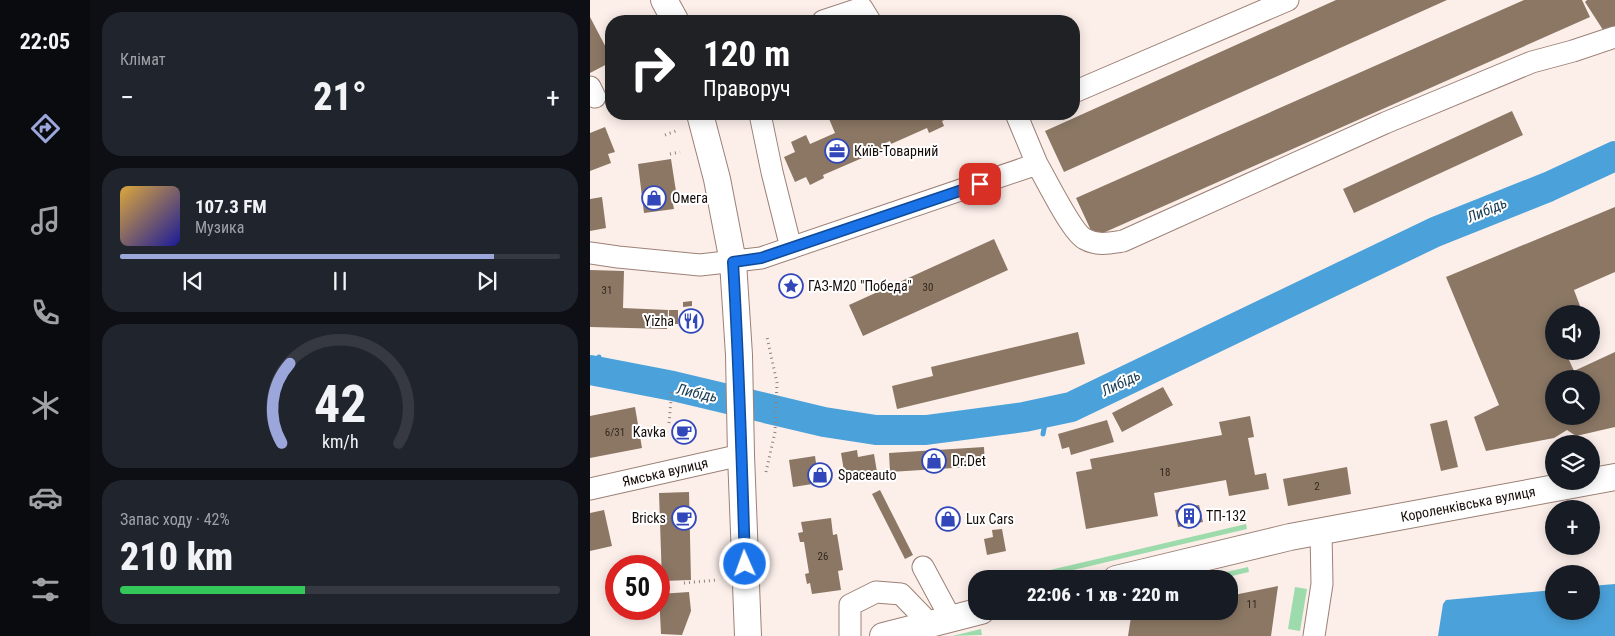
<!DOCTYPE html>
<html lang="uk">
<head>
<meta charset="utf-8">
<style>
  body { margin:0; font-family:"Roboto Condensed",sans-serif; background:#20242c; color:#f1f3f6; height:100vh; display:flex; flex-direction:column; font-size:19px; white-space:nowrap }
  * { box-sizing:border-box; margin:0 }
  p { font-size:16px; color:#9ea1a6 }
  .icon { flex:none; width:28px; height:28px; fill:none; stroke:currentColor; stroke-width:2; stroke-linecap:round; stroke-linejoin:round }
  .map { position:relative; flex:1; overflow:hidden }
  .side { display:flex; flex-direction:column; gap:12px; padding:12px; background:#0d0f14; width:500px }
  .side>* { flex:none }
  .banner { position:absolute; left:15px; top:15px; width:475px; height:105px; border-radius:20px; box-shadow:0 2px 12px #0003; background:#202124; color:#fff; overflow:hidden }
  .buttons { position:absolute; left:955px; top:305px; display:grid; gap:10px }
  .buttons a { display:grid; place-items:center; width:55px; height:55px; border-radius:50%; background:#171b24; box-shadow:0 2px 12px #0003; font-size:25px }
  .speed { position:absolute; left:15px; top:555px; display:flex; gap:10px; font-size:25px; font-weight:700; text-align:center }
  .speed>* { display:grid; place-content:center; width:65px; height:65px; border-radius:50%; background:#171b24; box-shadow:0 2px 12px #0003; line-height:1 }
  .speed .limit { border:8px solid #d22; background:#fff; color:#111 }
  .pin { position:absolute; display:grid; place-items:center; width:42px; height:42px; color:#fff; margin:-21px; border-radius:10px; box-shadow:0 2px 8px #0006 }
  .me { position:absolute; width:55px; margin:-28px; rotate:358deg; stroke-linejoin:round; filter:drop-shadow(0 0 4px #0008) }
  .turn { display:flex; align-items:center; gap:18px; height:105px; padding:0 15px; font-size:22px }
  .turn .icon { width:65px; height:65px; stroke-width:2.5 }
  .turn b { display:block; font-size:35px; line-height:42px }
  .big { font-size:38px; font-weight:800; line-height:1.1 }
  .side .tile { flex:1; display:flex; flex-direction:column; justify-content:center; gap:8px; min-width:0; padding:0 18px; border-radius:20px; background:#20242c }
  .side .dial { align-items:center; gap:0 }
  .dial svg { height:130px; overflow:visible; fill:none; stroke:#363941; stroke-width:7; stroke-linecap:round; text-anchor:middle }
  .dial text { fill:#f1f3f6; stroke:none }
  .song { display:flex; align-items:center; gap:15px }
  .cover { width:60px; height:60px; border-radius:8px; background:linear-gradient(135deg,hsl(40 70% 55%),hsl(240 70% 35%)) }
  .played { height:5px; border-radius:2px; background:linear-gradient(90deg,#9ba6db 85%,#363941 85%) }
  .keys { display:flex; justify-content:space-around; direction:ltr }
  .heat { display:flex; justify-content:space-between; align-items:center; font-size:28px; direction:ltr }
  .charge { height:8px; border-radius:4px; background:linear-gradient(90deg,#34c759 42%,#363941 0) }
  .trip { position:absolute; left:378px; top:570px; width:270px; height:50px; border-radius:20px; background:#171b24; box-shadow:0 2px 12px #0003; font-weight:800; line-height:50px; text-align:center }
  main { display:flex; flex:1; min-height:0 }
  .menu { display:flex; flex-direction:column; width:90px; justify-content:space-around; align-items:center; background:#090b0e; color:#9ea1a6 }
  .menu .icon { width:35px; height:35px }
  .menu .on { color:#9ba6db }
  .menu b { font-size:22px; color:#f1f3f6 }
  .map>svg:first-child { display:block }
  .green { fill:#9edbac }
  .water { fill:#4ba1d9 }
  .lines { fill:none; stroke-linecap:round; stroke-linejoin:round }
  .stream { stroke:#4ba1d9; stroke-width:5 }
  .river { stroke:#4ba1d9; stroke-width:30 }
  .building { fill:#8b7764; fill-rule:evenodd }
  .minor-casing { stroke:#9c8076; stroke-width:23 }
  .major-casing { stroke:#9c8076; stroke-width:28 }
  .path { stroke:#8f837f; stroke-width:3; stroke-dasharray:1 4; stroke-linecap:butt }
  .minor { stroke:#fff; stroke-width:21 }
  .major { stroke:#fff; stroke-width:26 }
  .route-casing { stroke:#114b97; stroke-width:12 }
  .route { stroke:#1a73e8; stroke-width:9 }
  .labels { text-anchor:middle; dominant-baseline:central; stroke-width:4; stroke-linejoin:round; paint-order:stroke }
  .number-label { font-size:11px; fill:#33271f }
  .poi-label { font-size:14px; fill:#160c08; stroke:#fff; text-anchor:start }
  .street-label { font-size:14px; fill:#160c08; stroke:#fff }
  .water-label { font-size:15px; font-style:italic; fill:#1b4057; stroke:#fff }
</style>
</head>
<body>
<main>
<nav class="menu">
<b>22:05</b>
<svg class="icon on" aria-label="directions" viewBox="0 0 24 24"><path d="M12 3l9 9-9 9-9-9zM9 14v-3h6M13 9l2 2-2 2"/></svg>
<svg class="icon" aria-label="music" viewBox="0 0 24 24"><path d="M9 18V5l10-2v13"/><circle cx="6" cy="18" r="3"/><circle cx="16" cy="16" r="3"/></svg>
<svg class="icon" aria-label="phone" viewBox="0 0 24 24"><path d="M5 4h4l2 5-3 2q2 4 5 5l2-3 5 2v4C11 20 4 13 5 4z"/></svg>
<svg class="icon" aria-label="climate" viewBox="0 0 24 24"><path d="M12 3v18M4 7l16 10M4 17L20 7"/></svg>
<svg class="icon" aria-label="car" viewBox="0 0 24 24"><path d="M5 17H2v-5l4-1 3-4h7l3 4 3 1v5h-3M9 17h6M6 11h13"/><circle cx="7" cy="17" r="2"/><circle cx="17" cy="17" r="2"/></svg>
<svg class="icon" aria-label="filters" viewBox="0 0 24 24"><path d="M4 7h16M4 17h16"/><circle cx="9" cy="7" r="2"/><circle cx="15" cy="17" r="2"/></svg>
</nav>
<section class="side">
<div class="tile"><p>Клімат</p>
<div class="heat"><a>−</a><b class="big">21°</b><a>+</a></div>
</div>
<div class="tile">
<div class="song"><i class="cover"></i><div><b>107.3 FM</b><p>Музика</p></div></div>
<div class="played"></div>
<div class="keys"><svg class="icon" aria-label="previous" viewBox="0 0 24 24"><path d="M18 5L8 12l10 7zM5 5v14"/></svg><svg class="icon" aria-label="pause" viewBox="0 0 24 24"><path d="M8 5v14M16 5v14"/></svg><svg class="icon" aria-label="next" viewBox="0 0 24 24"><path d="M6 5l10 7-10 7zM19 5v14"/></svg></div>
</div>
<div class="tile dial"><svg viewBox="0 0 100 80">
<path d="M14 69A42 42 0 1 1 86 69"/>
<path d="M14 69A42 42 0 0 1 19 20" stroke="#9ba6db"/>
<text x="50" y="56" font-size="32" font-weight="700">42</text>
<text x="50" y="72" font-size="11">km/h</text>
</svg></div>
<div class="tile"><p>Запас ходу · 42%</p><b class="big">210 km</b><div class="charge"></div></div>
</section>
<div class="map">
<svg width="1025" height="636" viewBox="0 0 1025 636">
  <rect width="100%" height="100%" fill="#fcefea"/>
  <path class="green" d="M656 524 657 529 445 579H422Z
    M658 567 659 572 629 579H605Z
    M705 587 717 589 710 631 698 629Z
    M391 629 392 635 362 636Z"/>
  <path class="water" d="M1025 584V636H848L853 604 856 600 964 590V611H1001V586Z"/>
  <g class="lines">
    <path class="stream" d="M9 357 12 372
      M453 434 457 413"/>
    <path class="river" d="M0 370 83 386 234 422 286 430H336L434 417 481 407 845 232 958 187 1025 156"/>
  </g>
  <path class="building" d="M746 0H857L474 172 455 131Z
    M934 0H992L1000 17 504 237 486 198Z
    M997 0H1025V26L1015 33 995 2Z
    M0 17 21 57V62L0 73Z
    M922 111 933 135 764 213 753 189Z
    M237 114H365L366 115 352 121 354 126 339 133 337 128 301 144 300 141 291 145 293 149 233 175 234 178 220 185 216 177 205 182 194 157 205 152 201 142 216 135 220 144 245 133Z
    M15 127 25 152 18 154 21 163 0 171V133Z
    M81 159 87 198 82 199 84 209 54 213 48 164Z
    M12 197 16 228 0 231V199Z
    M1025 207V272L984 290 993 314H964V351H975L984 371 1025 352V427L986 436 977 430 964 438 896 451 884 417 909 405 856 277ZM964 379H1001V416H964Z
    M404 239 418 270 273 336 259 305Z
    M0 270 34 271 33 308 78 310 77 329 0 327Z
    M102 301V306L93 307V302Z
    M79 310H88V324H79Z
    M97 318H106V324L96 323Z
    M488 332 495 364 307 409 302 386 343 376 341 367Z
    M573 387 583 405 532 432 522 413Z
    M45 407 52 448 0 458V416Z
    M660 416 664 437 658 438 665 475 676 473 679 489 639 496 636 480 564 493 568 516 496 529 486 472 502 469 500 459 632 435 629 422Z
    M97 420 101 442 91 444 86 422Z
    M517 420 524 442 481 455 479 447 472 449 468 434Z
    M857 420 868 467 851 471 840 424Z
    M394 447 395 466 300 472 299 453Z
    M267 450 268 457 284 454 287 472 255 477 251 453Z
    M225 456 229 483 203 487 199 460Z
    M757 467 761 494 698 506 693 479Z
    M290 490 323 555 315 559 282 494Z
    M99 492 101 580 72 581 69 493Z
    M609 505 613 522 588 527 585 510Z
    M14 510 22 546 0 551V513Z
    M241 518 243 535 247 534 253 570 248 571 251 590 222 594 220 583 217 584 215 574 219 573 214 542H210L208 533 213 532 211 522Z
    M412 529 416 551 397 555 394 539 403 537 402 530Z
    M688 586 681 636H538L541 617 567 611H639V596Z
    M99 592 101 611 92 635 71 634 69 594Z"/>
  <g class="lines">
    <g class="minor-casing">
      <path id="minor" d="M233 21 272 8 280 21
        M0 87 5 97
        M484 92 698 0
        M170 114 182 172 201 248
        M447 164C456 179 482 233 495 239 507 246 520 243 533 241L795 123 942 62 983 51 1025 37
        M0 253 28 257 110 265 171 258 447 164 427 116
        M0 489 151 455
        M333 567 361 619
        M260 636V605L286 592 311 594 340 624
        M724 636 732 584 731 532"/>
    </g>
    <g class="major-casing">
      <path id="major" d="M74 0 85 20
        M110 114 127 179 143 262 149 355 151 455 158 636
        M526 579 700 537 1025 477
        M293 636 391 611"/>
    </g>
    <path class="path" d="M75 135 86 131
      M80 154 90 152
      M79 423 82 389
      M176 472 185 432 187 383 177 337
      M94 583 127 580"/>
    <use href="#minor" class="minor"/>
    <use href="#major" class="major"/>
  </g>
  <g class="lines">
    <g class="route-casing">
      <path id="route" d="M155 564C152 463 149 363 143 262L171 258 390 184"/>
    </g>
    <use href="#route" class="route"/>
  </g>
  <defs>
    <g id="office-ring" transform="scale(1.25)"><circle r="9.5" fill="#fff" stroke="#3247b9" stroke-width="1.5"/><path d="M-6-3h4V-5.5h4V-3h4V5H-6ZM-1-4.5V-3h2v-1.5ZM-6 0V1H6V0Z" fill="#3247b9"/></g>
    <g id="shop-ring" transform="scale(1.25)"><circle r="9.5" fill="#fff" stroke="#3247b9" stroke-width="1.5"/><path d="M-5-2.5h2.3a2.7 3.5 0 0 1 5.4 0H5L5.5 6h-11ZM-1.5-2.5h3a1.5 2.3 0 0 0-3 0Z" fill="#3247b9"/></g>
    <g id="sight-ring" transform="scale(1.25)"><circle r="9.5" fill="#fff" stroke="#3247b9" stroke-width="1.5"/><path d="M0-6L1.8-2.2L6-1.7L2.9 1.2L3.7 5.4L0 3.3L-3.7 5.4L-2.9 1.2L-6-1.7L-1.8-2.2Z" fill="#3247b9"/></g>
    <g id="restaurant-ring" transform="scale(1.25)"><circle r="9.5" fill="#fff" stroke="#3247b9" stroke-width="1.5"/><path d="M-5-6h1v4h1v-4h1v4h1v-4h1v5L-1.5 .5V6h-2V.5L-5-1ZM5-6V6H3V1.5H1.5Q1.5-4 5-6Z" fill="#3247b9"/></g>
    <g id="cafe-ring" transform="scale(1.25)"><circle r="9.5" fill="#fff" stroke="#3247b9" stroke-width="1.5"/><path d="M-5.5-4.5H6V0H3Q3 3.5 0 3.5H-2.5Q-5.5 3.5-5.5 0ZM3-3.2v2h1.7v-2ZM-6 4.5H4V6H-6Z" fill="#3247b9"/></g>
    <g id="building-ring" transform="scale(1.25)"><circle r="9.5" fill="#fff" stroke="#3247b9" stroke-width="1.5"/><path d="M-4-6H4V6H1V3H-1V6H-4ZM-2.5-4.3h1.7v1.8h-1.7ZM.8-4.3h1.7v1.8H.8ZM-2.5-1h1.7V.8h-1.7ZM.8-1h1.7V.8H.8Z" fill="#3247b9"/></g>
  </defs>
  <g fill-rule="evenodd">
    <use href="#office-ring" x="247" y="151"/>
    <use href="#shop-ring" x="64" y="198"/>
    <use href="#sight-ring" x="201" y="286"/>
    <use href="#restaurant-ring" x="101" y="321"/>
    <use href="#cafe-ring" x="94" y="432"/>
    <use href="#shop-ring" x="344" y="461"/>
    <use href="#shop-ring" x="230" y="475"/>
    <use href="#building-ring" x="599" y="516"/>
    <use href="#cafe-ring" x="94" y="518"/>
    <use href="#shop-ring" x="358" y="519"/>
  </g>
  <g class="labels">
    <g class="number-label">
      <text x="338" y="287">30</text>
      <text x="17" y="290">31</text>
      <text x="25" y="432">6/31</text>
      <text x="575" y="472">18</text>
      <text x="727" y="486">2</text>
      <text x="233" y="556">26</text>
      <text x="662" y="604">11</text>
    </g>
    <g class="poi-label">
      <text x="264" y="151">Київ-Товарний</text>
      <text x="82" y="198">Омега</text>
      <text x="218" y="286">ГАЗ-М20 "Победа"</text>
      <text x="84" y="321" text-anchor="end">Yizha</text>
      <text x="76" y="432" text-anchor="end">Kavka</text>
      <text x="362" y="461">Dr.Det</text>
      <text x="248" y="475">Spaceauto</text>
      <text x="616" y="516">ТП-132</text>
      <text x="76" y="518" text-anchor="end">Bricks</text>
      <text x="376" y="519">Lux Cars</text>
    </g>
    <g class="street-label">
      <text transform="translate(75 472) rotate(-13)">Ямська вулиця</text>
      <text transform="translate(878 504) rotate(-11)">Короленківська вулиця</text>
    </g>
    <g class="water-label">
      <text transform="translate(897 210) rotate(-23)">Либідь</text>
      <text transform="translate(531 383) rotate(-26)">Либідь</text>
      <text transform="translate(107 393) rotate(12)">Либідь</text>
    </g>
  </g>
</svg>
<div class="buttons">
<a><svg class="icon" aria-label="sound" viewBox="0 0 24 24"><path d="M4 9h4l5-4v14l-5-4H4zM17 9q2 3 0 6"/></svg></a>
<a><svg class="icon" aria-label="search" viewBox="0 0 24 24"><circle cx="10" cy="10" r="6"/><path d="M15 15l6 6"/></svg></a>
<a><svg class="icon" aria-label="layers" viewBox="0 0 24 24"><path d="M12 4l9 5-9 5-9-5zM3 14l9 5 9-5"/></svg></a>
<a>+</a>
<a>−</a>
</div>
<div class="speed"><div class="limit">50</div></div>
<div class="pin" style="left:390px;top:184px;background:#d93025"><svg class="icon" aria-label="arrive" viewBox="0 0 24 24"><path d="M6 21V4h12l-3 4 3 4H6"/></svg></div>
<svg class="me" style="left:155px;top:564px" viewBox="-20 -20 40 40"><circle r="17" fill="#1a73e8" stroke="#fff" stroke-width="3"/><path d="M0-11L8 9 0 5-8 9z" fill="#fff"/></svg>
<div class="trip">22:06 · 1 хв · 220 m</div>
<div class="banner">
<div class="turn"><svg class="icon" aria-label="right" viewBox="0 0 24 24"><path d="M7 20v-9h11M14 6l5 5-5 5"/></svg><div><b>120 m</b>Праворуч</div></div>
</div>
</div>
</main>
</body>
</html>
